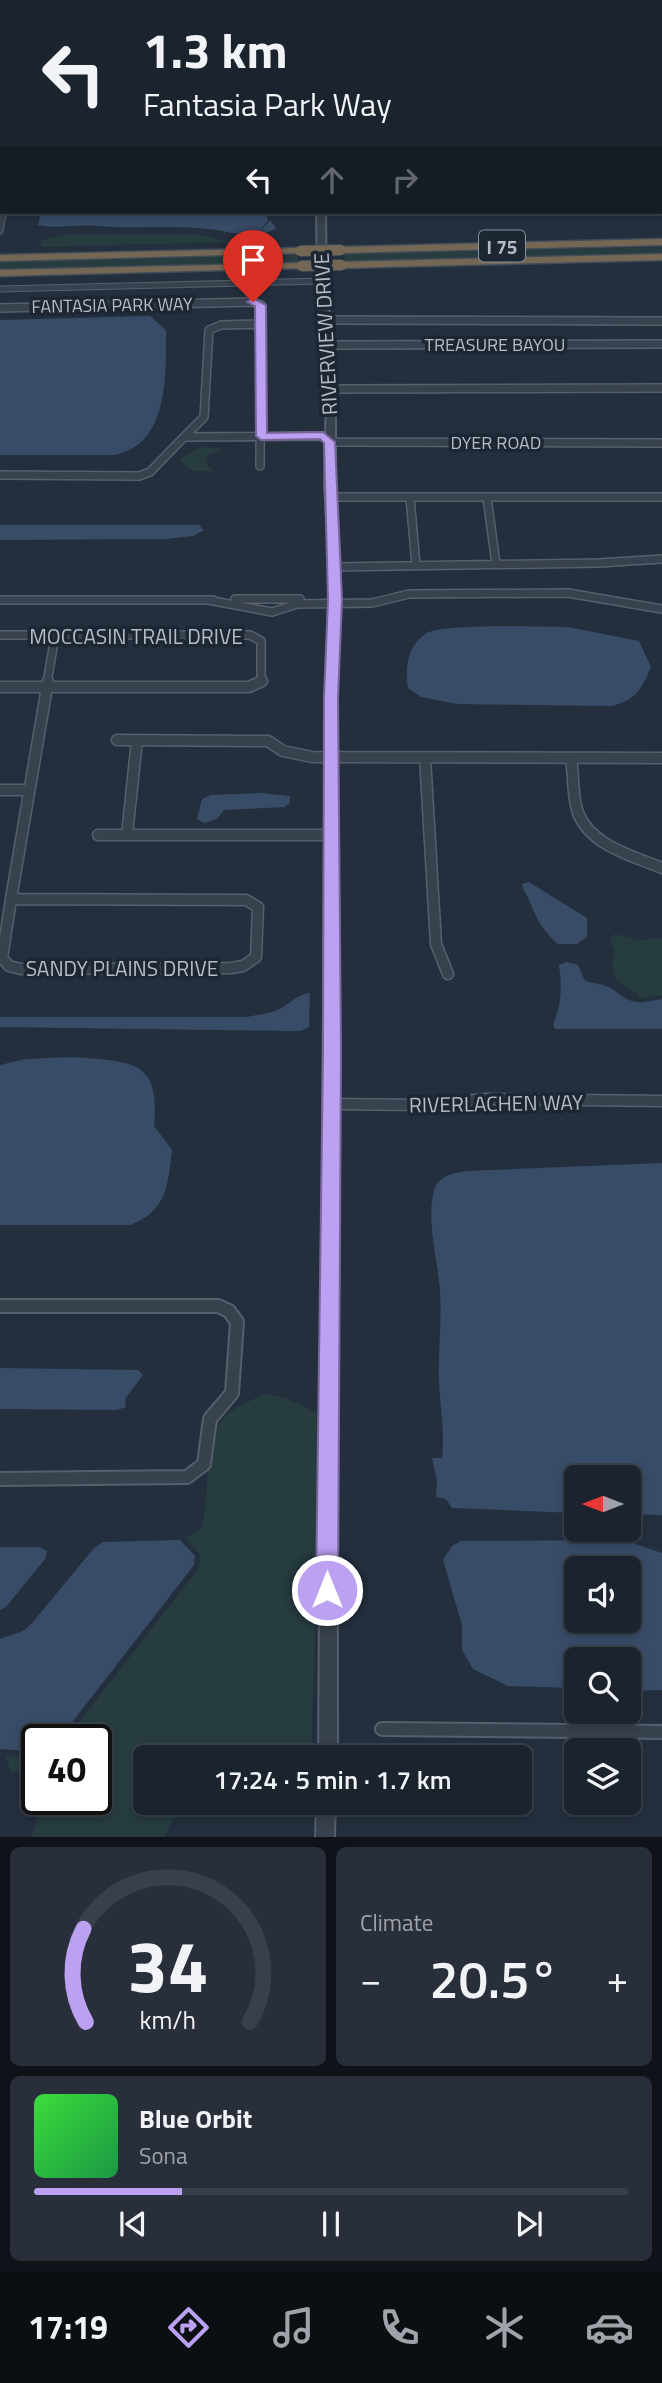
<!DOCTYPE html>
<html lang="en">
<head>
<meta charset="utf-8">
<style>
  body { margin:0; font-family:"Titillium Web",sans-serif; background:#282f3a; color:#f1f3f6; height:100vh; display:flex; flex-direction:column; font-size:26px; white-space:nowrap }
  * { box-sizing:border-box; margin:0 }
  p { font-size:23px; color:#a0a4aa }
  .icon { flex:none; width:38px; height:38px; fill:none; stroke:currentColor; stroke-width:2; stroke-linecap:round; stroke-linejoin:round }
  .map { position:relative; height:1837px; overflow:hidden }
  .drawer { display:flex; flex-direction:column; gap:10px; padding:10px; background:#0f1319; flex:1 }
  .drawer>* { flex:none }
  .hud { position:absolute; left:0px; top:0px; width:663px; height:214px; box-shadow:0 4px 10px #0003,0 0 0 2px #39404a; background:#1b232e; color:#f1f3f6; overflow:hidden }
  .needle { width:46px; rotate:270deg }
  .controls { position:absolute; left:564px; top:1465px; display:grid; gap:14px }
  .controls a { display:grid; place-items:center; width:77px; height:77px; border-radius:10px; background:#1b232e; box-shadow:0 4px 10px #0003,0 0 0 2px #39404a; font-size:35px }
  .speed { position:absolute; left:21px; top:1724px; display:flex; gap:14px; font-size:35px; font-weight:700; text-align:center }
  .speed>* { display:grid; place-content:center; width:91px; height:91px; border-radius:50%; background:#1b232e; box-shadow:0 4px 10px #0003,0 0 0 2px #39404a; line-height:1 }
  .speed .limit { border:4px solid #111; border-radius:10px; background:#fff; color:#111 }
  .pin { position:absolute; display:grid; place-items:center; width:60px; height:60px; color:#fff; margin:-72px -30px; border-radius:50% 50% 50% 0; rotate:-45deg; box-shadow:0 0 7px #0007 }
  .pin .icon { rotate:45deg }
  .me { position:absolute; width:77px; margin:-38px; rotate:0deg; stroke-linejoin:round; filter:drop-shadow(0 0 5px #0008) }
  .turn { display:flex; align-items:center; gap:24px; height:147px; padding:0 28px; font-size:32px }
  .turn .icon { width:91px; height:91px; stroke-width:2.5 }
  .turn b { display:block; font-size:49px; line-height:60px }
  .lanes { display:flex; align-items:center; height:66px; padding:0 28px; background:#0003; justify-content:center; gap:35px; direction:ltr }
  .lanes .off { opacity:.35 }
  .big { font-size:52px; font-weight:600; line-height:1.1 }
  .drawer .widget { flex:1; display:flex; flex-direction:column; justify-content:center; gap:10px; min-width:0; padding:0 24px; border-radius:10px; background:#282f3a }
  .drawer .dial { align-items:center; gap:0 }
  .dial svg { height:182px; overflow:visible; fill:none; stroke:#39404a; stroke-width:7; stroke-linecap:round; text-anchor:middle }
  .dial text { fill:#f1f3f6; stroke:none }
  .song { display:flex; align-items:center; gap:21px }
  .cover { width:84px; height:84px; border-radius:10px; background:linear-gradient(135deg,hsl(120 70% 55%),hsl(140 70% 35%)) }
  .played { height:7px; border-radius:4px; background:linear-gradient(90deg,#bca0f2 25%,#39404a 25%) }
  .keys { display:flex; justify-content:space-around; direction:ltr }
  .heat { display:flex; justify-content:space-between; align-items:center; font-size:38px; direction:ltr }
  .drawer .tiles { flex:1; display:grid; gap:10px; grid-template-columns:1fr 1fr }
  .widget:last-child { grid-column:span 2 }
  .trip { position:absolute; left:133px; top:1745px; width:399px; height:70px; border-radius:10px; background:#1b232e; box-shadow:0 4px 10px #0003,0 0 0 2px #39404a; font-weight:600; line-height:70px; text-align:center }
  .dock { display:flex; height:112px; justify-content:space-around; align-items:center; background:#0b0e12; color:#a0a4aa }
  .dock .icon { width:49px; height:49px }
  .dock .selected { color:#bca0f2 }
  .dock b { font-size:32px; color:#f1f3f6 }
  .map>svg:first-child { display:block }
  .green { fill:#263c3f }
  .water { fill:#394c67; fill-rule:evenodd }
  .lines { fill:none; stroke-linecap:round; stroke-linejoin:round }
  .stream { stroke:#394c67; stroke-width:2 }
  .minor-far3-casing { stroke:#565f6c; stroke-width:7 }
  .minor-far2-casing { stroke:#565f6c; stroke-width:10 }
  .minor-far1-casing { stroke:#565f6c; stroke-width:13 }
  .minor-casing { stroke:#565f6c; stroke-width:16 }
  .tertiary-casing { stroke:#565f6c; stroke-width:4 }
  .motorway-casing { stroke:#434c59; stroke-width:3 }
  .minor-far3 { stroke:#38414e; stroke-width:5 }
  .minor-far2 { stroke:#38414e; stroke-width:7 }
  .minor-far1 { stroke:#38414e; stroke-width:10 }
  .minor { stroke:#38414e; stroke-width:12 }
  .tertiary { fill:#38414e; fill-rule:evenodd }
  .motorway { fill:#746855; fill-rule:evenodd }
  .motorway-bridge-casing { stroke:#434c59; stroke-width:12; stroke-linecap:butt }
  .motorway-bridge { stroke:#746855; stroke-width:10 }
  .route { fill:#bca0f2; stroke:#7a689d; stroke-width:2 }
  .labels { text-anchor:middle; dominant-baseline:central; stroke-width:7; stroke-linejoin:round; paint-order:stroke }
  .far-street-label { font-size:18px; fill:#b4bcc9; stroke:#1d2633 }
  .shield { fill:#1d2633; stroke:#878f9c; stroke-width:2 }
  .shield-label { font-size:19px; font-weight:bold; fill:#b4bcc9 }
  .street-label { font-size:21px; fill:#b4bcc9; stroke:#1d2633 }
</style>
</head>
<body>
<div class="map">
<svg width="662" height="1837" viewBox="0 0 662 1837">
  <rect width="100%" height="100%" fill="#242f3e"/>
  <path class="green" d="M6 0H331L2 2Z
    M189 234 208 236 227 242 41 247 42 240 63 235Z
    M662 247V254L345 261 344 254Z
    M298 255V262L0 269V262Z
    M200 447 225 449 206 456 208 466 213 471H193L179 460Z
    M615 934 639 940 662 938V995L640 999 637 994 616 980 612 964 615 953 610 939Z
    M264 1394 285 1398 322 1415V1444L317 1466 319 1510 311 1757H145V1802L183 1803 164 1837H32L41 1804 40 1799H96V1740L66 1739 199 1568 200 1555 186 1538 201 1530C212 1496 200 1435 230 1412 240 1405 253 1400 264 1394Z
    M5 1755 37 1757V1790L31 1772H11Z"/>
  <path class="water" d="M41 212H265L268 220 260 232 270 220 276 228C255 242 232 231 209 229 172 225 132 229 97 226 77 224 58 229 38 225Z
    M150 316 166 330C166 374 169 447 113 455H0V320Z
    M0 525H199L204 530 193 536 166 539 0 540Z
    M568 627 639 641 651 667C641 690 637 699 612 706L457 704 421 697 408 688C405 669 407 647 425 634 442 623 543 627 568 627Z
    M260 793 290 796V803L284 807 224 810 217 819 204 823 197 819 202 799 211 795Z
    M529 882 587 918V937L577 944H558C540 927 538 921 529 900 526 893 523 891 522 884Z
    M567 962 578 965 585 981C592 983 606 985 611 988 634 1005 634 1004 662 999V1029H555L553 1024C562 1004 562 987 559 965Z
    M310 993 309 1027 301 1031 0 1027V1017H247C256 1015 266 1014 275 1011 288 1006 297 994 310 993Z
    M74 1057C130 1062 161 1058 154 1126L172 1150C168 1185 167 1211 130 1225H0V1065L26 1059Z
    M662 1163V1515L628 1514V1477H576V1513L452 1508 446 1499 436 1497 437 1481 432 1458H442C445 1433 440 1407 439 1382 438 1352 442 1321 440 1290 438 1262 425 1215 435 1188 440 1175 455 1173 467 1171Z
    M0 1368 138 1370 143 1375 125 1399 126 1407 117 1410 0 1409Z
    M180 1540 195 1556 194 1565 59 1739 37 1740V1752L0 1749V1639L23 1631 33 1622 94 1548 103 1542Z
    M600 1540 629 1542 662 1553V1690L628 1691V1659H576V1688L508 1686 473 1669 462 1650V1625L443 1560 452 1546 461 1541ZM576 1568H628V1620H576Z
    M0 1547H39L47 1551 45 1559 6 1607 0 1610Z"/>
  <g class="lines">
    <path class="stream" d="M584 0 598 2"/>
    <g class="minor-far3-casing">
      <path id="minor-far3" d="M0 231 4 212
        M0 289 322 281"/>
    </g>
    <g class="minor-far2-casing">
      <path id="minor-far2" d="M0 308 253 302 261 305 260 466
        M330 320 662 321
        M328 345 662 344
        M331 389 662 388
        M184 437 204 417 209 330 221 325 261 324
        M0 475 139 476 150 472 184 437 323 436 330 442 662 443
        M331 497H662
        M410 497 416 565
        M487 497 496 564
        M335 567 599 563 662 559
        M235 599H300
        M0 600H213
        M208 600 272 612 297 604 372 603 409 594 568 593 662 609
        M0 635H250L261 641V683
        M47 683 55 636"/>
    </g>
    <g class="minor-far1-casing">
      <path id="minor-far1" d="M0 687H249L262 681
        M117 740 268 741 283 751 312 757 662 758
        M425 758 436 944 448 974
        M571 759C574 776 572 796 578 813 591 846 633 856 662 868
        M0 790H29
        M98 835H127L137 740
        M127 835H332
        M11 899 246 900 258 907 256 957 243 966 231 968 21 969 9 966 2 958Z
        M11 899 48 681
        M331 1104 420 1105 486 1099 662 1101"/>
    </g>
    <g class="minor-casing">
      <path id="minor" d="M0 1306H218L229 1311 237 1322 232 1393 210 1419 204 1464 187 1477 0 1479
        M382 1729 662 1732"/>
    </g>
    <g class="tertiary-casing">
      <path id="tertiary" d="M0 22H2V26H0Z
        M317 212H325L326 281 335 389V486L340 567 336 698 337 1757H319L326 698 330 567 325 486 327 389 318 281Z
        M317 1802H335L334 1837H316Z"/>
    </g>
    <g class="motorway-casing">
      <path id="motorway" d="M662 239V245L341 253 335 250 341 247Z
        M300 248 306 251 304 253 0 261V255Z
        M662 254V260L342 268 336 265 342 262Z
        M301 263 307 266 305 268 0 276V270Z"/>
    </g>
    <use href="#minor-far3" class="minor-far3"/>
    <use href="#minor-far2" class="minor-far2"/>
    <use href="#minor-far1" class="minor-far1"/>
    <use href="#minor" class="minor"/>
    <use href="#tertiary" class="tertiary"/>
    <use href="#motorway" class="motorway"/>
    <g class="motorway-bridge-casing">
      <path id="motorway-bridge" d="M300 251 341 250
        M301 266 342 265"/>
    </g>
    <use href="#motorway-bridge" class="motorway-bridge"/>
  </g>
  <path class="route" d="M253 298 266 305 267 433 323 432 335 442 342 600 338 698 341 1054 338 1590 335 1597 327 1600 319 1597 316 1590 323 1054 324 698 328 600 324 443 320 439 261 440 256 436 255 306 247 302Z"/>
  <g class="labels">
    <g class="far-street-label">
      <text transform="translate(112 305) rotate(-1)">FANTASIA PARK WAY</text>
      <text x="495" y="344">TREASURE BAYOU</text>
      <text x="496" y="442">DYER ROAD</text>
    </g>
    <rect class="shield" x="479" y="230.5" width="46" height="31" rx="5"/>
    <g class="shield-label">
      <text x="502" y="246">I 75</text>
    </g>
    <g class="street-label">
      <text transform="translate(325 334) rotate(-93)">RIVERVIEW DRIVE</text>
      <text x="136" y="636">MOCCASIN TRAIL DRIVE</text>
      <text x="122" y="968">SANDY PLAINS DRIVE</text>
      <text transform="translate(496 1103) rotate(-1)">RIVERLACHEN WAY</text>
    </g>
  </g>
</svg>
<div class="controls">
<a><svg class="needle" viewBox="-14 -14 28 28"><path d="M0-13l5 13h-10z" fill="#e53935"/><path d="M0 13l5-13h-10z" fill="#a0a4aa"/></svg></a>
<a><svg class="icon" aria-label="sound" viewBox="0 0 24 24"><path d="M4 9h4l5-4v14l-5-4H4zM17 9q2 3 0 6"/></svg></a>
<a><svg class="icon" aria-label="search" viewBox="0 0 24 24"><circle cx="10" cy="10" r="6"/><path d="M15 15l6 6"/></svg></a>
<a><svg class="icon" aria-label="layers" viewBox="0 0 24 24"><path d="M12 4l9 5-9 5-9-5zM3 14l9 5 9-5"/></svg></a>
</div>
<div class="speed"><div class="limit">40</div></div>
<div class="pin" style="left:253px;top:302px;background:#d93025"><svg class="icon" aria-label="arrive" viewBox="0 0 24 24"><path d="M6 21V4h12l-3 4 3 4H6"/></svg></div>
<svg class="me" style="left:327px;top:1590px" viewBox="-20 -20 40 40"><circle r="17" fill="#bca0f2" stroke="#fff" stroke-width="3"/><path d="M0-11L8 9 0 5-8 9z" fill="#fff"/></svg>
<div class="trip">17:24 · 5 min · 1.7 km</div>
<div class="hud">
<div class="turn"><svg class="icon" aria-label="left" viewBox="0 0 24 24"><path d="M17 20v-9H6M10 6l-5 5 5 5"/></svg><div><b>1.3 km</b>Fantasia Park Way</div></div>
<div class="lanes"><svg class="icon" aria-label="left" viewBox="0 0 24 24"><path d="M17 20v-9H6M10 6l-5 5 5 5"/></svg><svg class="icon off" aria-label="ahead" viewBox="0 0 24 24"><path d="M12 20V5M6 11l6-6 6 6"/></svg><svg class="icon off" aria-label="right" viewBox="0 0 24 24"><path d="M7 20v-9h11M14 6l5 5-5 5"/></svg></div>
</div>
</div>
<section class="drawer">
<div class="tiles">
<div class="widget dial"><svg viewBox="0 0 100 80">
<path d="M14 69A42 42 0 1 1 86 69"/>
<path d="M14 69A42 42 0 0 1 13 28" stroke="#bca0f2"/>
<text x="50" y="56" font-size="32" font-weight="700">34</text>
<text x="50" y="72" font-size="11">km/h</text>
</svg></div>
<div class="widget"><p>Climate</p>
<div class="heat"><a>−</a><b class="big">20.5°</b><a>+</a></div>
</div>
<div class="widget">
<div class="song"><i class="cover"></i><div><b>Blue Orbit</b><p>Sona</p></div></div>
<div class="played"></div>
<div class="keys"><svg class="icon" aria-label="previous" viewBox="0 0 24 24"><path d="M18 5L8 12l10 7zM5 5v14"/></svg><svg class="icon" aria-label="pause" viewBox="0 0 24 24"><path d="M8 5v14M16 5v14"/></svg><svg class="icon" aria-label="next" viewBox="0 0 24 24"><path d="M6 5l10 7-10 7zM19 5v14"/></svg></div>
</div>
</div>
</section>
<nav class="dock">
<b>17:19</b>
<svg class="icon selected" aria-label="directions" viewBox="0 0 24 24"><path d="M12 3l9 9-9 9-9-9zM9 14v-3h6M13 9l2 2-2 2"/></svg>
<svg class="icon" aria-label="music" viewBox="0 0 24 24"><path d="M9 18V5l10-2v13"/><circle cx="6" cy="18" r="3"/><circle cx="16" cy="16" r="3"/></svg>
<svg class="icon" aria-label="phone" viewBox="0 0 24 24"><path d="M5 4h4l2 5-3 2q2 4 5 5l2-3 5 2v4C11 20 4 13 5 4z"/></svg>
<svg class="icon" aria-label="climate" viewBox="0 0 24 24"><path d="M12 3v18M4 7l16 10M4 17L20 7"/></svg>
<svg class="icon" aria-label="car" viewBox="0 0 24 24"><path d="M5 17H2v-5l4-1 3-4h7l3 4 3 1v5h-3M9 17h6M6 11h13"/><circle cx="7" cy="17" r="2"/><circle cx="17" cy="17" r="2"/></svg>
</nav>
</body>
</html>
